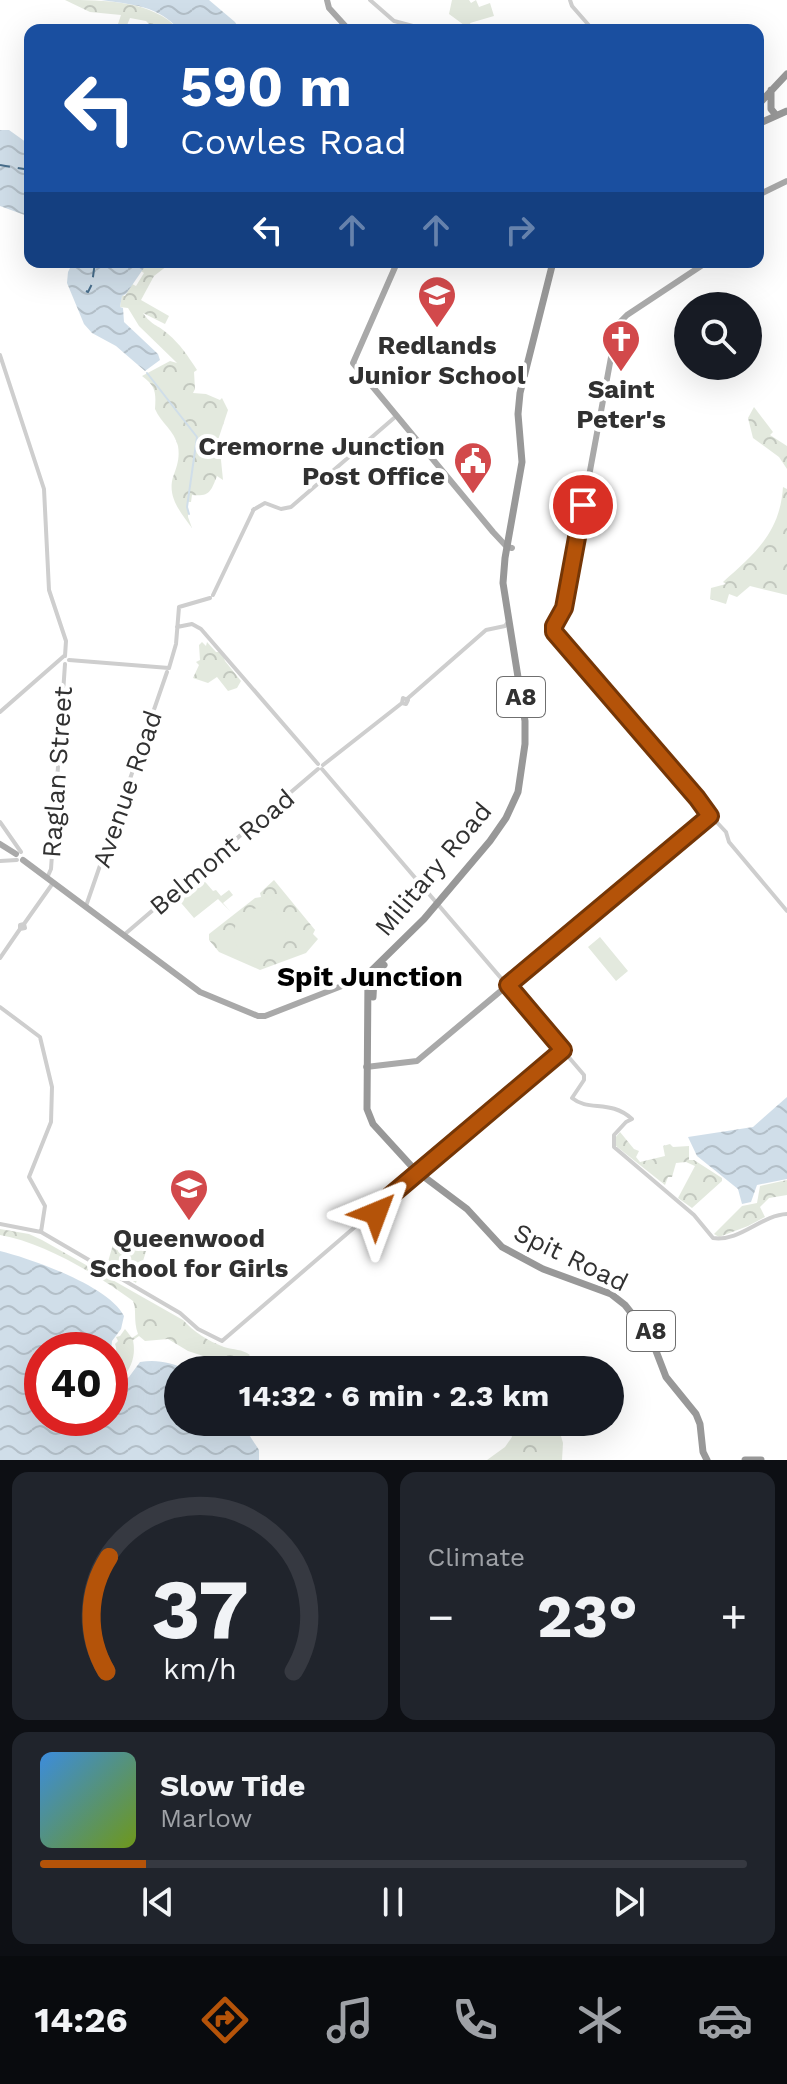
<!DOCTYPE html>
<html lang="en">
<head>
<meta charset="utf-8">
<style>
  body { margin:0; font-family:"Work Sans",sans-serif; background:#20242c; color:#f1f3f6; height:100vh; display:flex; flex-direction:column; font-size:30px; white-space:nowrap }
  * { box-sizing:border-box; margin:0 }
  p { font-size:26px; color:#9ea1a6 }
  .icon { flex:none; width:44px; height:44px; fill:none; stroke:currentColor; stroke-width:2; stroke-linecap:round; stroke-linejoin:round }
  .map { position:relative; height:1460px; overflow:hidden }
  .sheet { display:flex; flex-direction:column; gap:12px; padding:12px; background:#0d0f14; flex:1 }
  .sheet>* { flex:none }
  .top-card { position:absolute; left:24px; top:24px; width:740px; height:244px; border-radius:16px; box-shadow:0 8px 32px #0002; background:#1a4fa0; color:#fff; overflow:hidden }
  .buttons { position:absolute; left:674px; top:292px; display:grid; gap:16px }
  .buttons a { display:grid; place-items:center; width:88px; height:88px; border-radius:50%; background:#171b24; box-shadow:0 8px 32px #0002; font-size:40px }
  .speed { position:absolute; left:24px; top:1332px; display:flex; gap:16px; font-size:40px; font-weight:700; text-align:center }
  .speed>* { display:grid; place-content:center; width:104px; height:104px; border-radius:50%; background:#171b24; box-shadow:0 8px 32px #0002; line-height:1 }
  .speed .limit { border:12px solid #d22; background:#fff; color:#111 }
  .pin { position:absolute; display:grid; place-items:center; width:68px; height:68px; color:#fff; margin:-34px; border:4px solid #fff; border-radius:50%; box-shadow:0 2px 8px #0007 }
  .me { position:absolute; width:88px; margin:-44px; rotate:44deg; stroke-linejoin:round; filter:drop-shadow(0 0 6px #0008) }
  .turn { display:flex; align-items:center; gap:28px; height:168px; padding:0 24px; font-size:36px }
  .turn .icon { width:104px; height:104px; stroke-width:2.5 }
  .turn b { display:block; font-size:56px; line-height:68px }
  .lanes { display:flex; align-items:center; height:76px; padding:0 24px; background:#0003; justify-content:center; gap:40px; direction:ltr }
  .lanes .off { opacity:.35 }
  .big { font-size:60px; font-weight:700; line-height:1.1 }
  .sheet .card { flex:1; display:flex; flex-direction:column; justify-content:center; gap:12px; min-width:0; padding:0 28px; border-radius:16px; background:#20242c }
  .sheet .dial { align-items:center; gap:0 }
  .dial svg { height:208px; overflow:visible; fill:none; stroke:#363941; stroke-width:7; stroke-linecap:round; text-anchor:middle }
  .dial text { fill:#f1f3f6; stroke:none }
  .song { display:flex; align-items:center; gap:24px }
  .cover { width:96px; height:96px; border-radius:12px; background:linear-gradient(135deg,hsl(210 70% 55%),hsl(80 70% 35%)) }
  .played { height:8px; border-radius:4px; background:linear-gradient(90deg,#b45309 15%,#363941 15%) }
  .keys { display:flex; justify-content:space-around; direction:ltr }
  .heat { display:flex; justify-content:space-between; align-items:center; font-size:44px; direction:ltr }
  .sheet .tiles { flex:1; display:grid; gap:12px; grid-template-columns:1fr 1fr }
  .card:last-child { grid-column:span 2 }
  .trip { position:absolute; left:164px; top:1356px; width:460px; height:80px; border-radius:40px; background:#171b24; box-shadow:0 8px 32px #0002; font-weight:700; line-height:80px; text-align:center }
  .dock { display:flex; height:128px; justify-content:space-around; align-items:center; background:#090b0e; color:#9ea1a6 }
  .dock .icon { width:56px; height:56px }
  .dock .active { color:#b45309 }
  .dock b { font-size:36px; color:#f1f3f6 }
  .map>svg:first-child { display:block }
  .forest { fill:url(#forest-crowns) }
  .pitch { fill:#e3e9de }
  .water { fill:url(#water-waves) }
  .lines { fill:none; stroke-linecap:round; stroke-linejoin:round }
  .stream { stroke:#d0dee9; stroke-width:2 }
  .ferry { stroke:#476d8b; stroke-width:2; stroke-dasharray:10 8; stroke-linecap:butt }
  .minor { stroke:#cecece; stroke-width:4 }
  .major { stroke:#a9a9a9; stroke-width:6 }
  .highway { stroke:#989898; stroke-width:7 }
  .route-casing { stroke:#753606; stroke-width:20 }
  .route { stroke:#b45309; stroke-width:14 }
  .labels { text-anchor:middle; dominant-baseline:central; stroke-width:8; stroke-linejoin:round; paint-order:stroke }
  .shield { fill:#fff; stroke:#6f6f6f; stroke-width:2 }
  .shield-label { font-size:24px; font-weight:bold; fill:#313131 }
  .poi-label { font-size:26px; font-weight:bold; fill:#313131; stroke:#fff }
  .street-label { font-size:26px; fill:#313131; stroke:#fff }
  .neighbourhood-label { font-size:28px; font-weight:bold; fill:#000; stroke:#fff }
</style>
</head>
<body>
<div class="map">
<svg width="787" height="1460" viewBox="0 0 787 1460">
  <defs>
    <pattern id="forest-crowns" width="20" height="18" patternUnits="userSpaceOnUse" patternTransform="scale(2)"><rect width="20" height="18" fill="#e3e9de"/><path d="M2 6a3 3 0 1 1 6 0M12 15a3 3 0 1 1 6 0" fill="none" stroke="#c3c8bf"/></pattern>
    <pattern id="water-waves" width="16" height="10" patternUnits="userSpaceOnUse" patternTransform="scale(2)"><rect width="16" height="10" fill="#d0dee9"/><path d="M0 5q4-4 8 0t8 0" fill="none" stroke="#b3bfc8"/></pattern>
  </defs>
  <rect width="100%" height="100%" fill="#fff"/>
  <path class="forest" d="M65 0C103 0 153 0 179 30H155L146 21 130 18 125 30H116L121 15 90 12Z
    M148 262H172L154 276 141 300 169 316 165 324 143 313C152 326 157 324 168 334 180 344 188 356 197 370L194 372 195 389 193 393 206 394 220 400 222 398 228 410 217 443 224 441 221 460 223 480 217 476C211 491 210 497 192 495L191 502H188V517L192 528C181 513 167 497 173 477 177 466 180 458 178 446 174 430 161 423 155 409 156 393 156 386 142 376L170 361 177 363 139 326 128 308 120 307 122 295 125 296 132 284 136 286 144 273 141 271Z
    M754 407 773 432 770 435 787 446V469L779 457 753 438 748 418Z
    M783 487 787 489V595L750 586 737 597 729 594 726 604 710 599 711 588 726 584 723 582C756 553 780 532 783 487Z
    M202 642 206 646 207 642 216 652H222L225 661 241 681 237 688 228 691 217 677 208 683 193 678 199 665 196 662 200 660 199 645Z
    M274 880 315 930 313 934 318 939 306 953 260 970 219 952 209 940V934L255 898 261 897 260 893Z
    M620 1132 634 1149 639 1151 636 1157 640 1162 665 1156 663 1146 670 1144 673 1147 689 1146V1160H694L722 1178V1181L692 1208 678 1198 695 1166 686 1162 676 1163 672 1177H668L665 1185 616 1146 615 1138Z
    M787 1180V1195L769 1198 760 1207 765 1217 748 1226 719 1237 714 1234 742 1206 757 1203 760 1186Z
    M0 1229 29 1234 42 1240 183 1320C194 1332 208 1341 224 1347 234 1350 242 1349 250 1355L235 1370H227L213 1357 212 1359 188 1351 168 1339 145 1341 139 1336 133 1340C136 1355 132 1368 121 1379L115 1381C108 1367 120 1356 115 1344L118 1341 116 1337 120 1336 125 1329 132 1338 138 1334C133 1320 137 1310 133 1301 98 1275 43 1242 0 1235Z
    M117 1231 149 1242 136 1283 107 1265Z
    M506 1422H557L563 1443 562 1460H487L505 1447 512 1437Z"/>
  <path class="pitch" d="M452 0H469L471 3 476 0 479 7 490 3 494 16 470 23 472 28H468L449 14Z
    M201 877 213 891 216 890 221 896 229 890 233 895 223 903 230 911 218 899 194 918 176 897Z
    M234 934a26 26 0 1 1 52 0a26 26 0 1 1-52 0Z
    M600 937 628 971 616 981 588 947Z"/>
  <path class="water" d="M101 0H209L235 22 240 30H179C160 6 130 4 101 0Z
    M0 130H9L30 145V217L0 206Z
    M73 262H148L126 294 122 296 120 307 123 308 124 322 158 354 160 360 145 371 116 346 92 333 84 324 67 283 68 272Z
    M787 1097V1179L757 1185 751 1202 742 1204 738 1189 697 1156 688 1137 753 1127Z
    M0 1251C32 1259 109 1286 124 1316L121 1329 112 1341 110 1361V1350H42V1418H110V1369L111 1380 118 1385 129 1377 140 1362C158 1359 172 1363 188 1370H178V1422H246L249 1428 246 1430 259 1450V1460H0Z"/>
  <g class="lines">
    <path class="stream" d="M147 373 197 437 187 507 189 514"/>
    <path class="ferry" d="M0 165 30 170
      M86 291 88 292 92 284 95 262"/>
    <path class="minor" d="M370 0 394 21 428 30
      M570 0 572 6 593 30
      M0 355 44 489 49 590 66 641 65 656
      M253 510 265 503 281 509 291 507 394 418
      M213 595 254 509
      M179 607 210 598
      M177 627 192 624 201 629 318 764
      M69 660 169 668
      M169 668 176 644 179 607
      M403 698 408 700 406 704 402 703Z
      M407 699 486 630 505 626 508 622
      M0 712 64 656
      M323 765 402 703
      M322 769 584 1075V1080L572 1098C589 1112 610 1099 632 1119L626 1122 614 1135V1147L694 1215 713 1238C740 1242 761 1215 787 1214
      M710 815 726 832 729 842 787 911
      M0 822 21 852
      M0 861 17 860
      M47 878 51 869 65 664
      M86 906 167 672
      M24 924 53 883
      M24 924 25 928 20 929V925Z
      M125 934 318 769
      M0 958 20 929
      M0 1007 40 1037 52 1087 51 1122 29 1177 45 1206 41 1232
      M376 1209 563 1050
      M0 1224 41 1232 180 1313 198 1329 222 1341 370 1214"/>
    <path class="major" d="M327 0 329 8 349 30
      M758 195 787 181
      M391 262 396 265 353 363 493 532 507 547 512 548
      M564 611 617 325 627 315 707 262
      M0 844 16 854
      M23 860 200 992 258 1016H265L370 975
      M366 1067 417 1061 710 816 697 798 555 633 554 626 564 608"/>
    <path class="highway" d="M771 90V109L776 115
      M758 105 787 74
      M758 124 787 111
      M553 262 520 393 518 414 522 462 505 558 503 583 525 721V744L518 792 506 818 490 841 424 919 368 974 367 1109 373 1124 415 1170 467 1209 502 1247 543 1269 611 1294 625 1305 651 1338 666 1377 696 1414 700 1424 703 1452 707 1460
      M373 997 374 977 384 965
      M745 1460H761"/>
  </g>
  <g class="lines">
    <g class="route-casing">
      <path id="route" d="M376 1213V1208L563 1050 508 985 710 816 697 798 554 632V626L564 608 583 505"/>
    </g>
    <use href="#route" class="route"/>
  </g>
  <defs>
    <g id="school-pin" transform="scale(2)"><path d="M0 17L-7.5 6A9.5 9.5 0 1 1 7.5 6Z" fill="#d2494b" stroke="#fff"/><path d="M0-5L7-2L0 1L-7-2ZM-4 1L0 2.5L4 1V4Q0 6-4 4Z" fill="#fff"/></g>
    <g id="church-pin" transform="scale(2)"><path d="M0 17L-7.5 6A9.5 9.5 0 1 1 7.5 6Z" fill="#d2494b" stroke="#fff"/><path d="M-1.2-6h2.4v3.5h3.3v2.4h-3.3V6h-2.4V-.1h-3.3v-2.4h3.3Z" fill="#fff"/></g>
    <g id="civic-pin" transform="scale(2)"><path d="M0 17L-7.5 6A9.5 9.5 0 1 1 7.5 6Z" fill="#d2494b" stroke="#fff"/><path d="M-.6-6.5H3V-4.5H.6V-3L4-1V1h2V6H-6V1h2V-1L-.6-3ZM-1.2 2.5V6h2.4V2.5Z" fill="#fff"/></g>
  </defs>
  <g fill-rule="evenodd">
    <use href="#school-pin" x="437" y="295"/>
    <use href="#church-pin" x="621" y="339"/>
    <use href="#civic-pin" x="473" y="461"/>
    <use href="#school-pin" x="189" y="1188"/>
  </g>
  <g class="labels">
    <g class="shield">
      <rect x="497" y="677" width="48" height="40" rx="6"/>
      <rect x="627" y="1311" width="48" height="40" rx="6"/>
    </g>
    <g class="shield-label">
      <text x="521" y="697">A8</text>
      <text x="651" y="1331">A8</text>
    </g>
    <g class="poi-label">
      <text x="437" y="345">Redlands<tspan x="437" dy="30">Junior School</tspan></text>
      <text x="621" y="389">Saint<tspan x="621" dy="30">Peter's</tspan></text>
      <text x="445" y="446" text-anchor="end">Cremorne Junction<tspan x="445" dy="30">Post Office</tspan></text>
      <text x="189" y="1238">Queenwood<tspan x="189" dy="30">School for Girls</tspan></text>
    </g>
    <g class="street-label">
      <text transform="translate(57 772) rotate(-86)">Raglan Street</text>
      <text transform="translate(127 789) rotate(-71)">Avenue Road</text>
      <text transform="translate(222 852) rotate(-40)">Belmont Road</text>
      <text transform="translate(433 869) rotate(-50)">Military Road</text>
      <text transform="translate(571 1257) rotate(26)">Spit Road</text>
    </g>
    <g class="neighbourhood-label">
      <text x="370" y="976">Spit Junction</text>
    </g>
  </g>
</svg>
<div class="buttons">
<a><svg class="icon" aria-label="search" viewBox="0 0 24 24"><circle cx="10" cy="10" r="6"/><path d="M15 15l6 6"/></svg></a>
</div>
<div class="speed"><div class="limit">40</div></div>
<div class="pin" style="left:583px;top:505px;background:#d93025"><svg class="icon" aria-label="arrive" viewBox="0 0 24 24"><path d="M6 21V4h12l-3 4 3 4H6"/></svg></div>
<svg class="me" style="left:376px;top:1213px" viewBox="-20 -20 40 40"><path d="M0-17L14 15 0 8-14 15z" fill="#b45309" stroke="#fff" stroke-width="4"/></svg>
<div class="trip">14:32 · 6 min · 2.3 km</div>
<div class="top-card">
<div class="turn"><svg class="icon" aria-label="left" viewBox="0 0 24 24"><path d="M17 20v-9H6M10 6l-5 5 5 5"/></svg><div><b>590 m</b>Cowles Road</div></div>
<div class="lanes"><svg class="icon" aria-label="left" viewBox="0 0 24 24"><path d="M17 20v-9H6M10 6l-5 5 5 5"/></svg><svg class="icon off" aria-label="ahead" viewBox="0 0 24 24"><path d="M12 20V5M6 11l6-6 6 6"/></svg><svg class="icon off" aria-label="ahead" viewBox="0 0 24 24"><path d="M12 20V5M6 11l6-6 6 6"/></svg><svg class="icon off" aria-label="right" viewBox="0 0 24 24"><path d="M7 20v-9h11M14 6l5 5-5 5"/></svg></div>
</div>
</div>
<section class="sheet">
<div class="tiles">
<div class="card dial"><svg viewBox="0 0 100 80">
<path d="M14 69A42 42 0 1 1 86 69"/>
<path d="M14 69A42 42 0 0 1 15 25" stroke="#b45309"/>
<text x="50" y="56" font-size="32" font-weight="700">37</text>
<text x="50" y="72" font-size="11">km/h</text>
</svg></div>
<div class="card"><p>Climate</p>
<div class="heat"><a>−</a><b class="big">23°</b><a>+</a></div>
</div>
<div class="card">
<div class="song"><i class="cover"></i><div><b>Slow Tide</b><p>Marlow</p></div></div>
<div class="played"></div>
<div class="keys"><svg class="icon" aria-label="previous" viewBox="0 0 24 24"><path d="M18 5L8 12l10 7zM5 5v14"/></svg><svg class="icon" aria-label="pause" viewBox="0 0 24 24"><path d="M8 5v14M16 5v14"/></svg><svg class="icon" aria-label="next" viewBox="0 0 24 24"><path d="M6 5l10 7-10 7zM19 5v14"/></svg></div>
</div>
</div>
</section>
<nav class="dock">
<b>14:26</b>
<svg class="icon active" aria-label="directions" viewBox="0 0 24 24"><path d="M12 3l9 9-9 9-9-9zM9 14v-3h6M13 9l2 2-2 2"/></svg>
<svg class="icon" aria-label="music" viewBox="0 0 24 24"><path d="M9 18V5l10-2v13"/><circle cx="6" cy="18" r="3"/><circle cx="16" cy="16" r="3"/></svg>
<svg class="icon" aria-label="phone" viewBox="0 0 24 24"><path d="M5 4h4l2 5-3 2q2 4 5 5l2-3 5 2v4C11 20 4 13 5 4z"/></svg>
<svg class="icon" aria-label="climate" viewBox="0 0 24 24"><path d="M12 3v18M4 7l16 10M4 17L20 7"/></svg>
<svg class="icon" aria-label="car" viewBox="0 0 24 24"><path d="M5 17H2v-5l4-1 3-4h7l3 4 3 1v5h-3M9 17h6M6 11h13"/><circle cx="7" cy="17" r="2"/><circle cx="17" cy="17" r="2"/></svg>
</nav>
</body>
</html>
